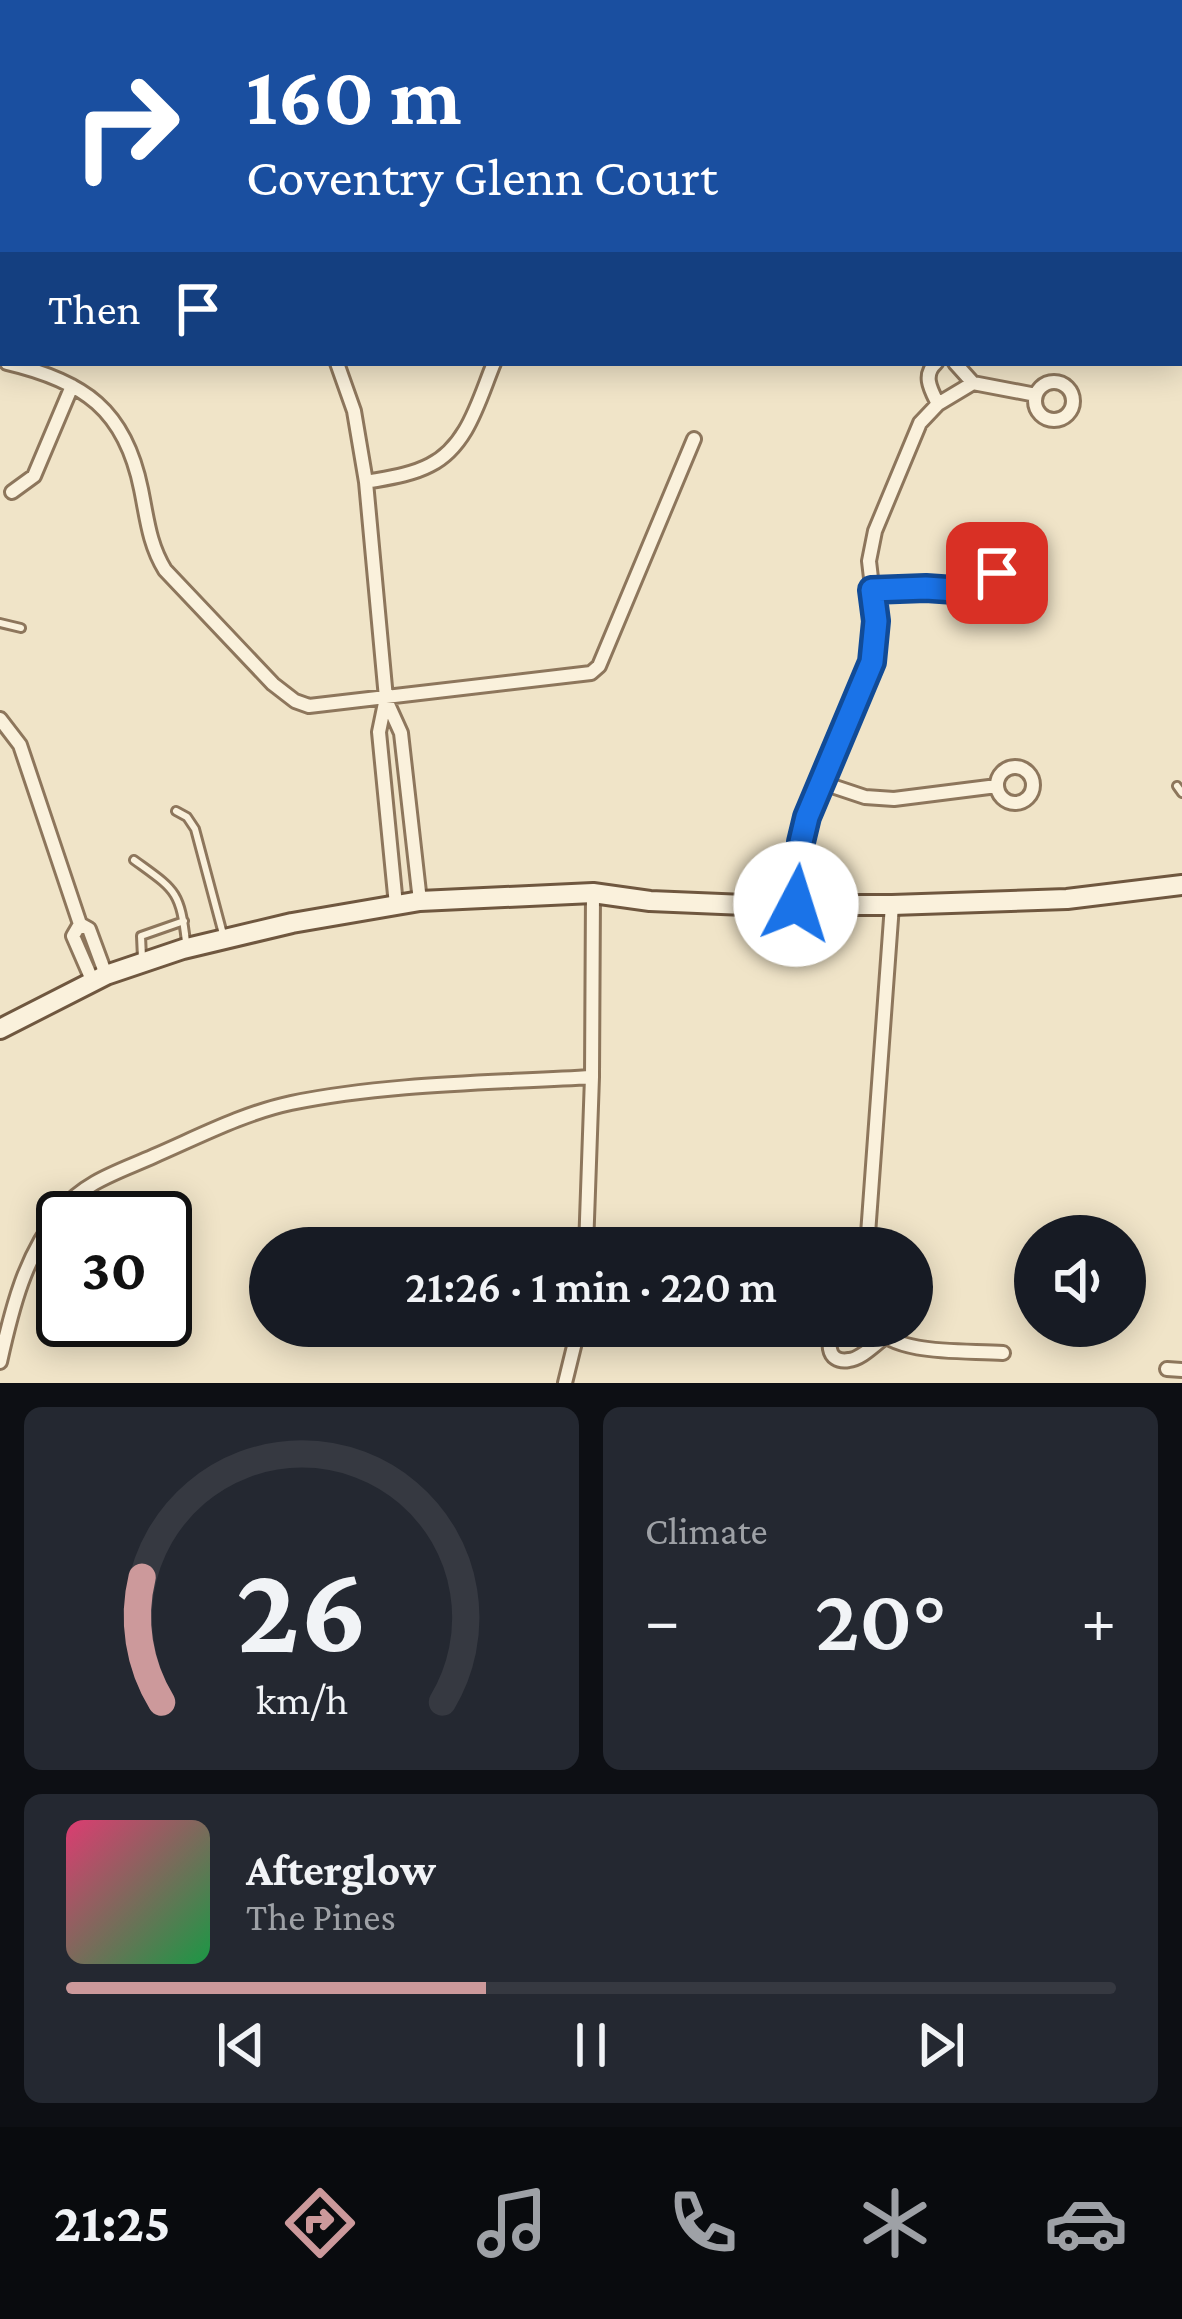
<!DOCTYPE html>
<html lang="en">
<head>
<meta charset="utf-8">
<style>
  body { margin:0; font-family:"Crimson Pro",serif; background:#242831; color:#f1f3f6; height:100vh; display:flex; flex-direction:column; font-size:45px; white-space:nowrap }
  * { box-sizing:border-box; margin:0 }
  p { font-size:39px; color:#9ea1a6 }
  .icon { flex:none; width:66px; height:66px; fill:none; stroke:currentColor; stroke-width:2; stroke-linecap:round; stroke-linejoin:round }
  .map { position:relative; height:1383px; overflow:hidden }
  .panel { display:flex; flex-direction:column; gap:24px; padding:24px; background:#0d0f14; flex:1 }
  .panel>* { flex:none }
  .guide { position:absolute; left:0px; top:0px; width:1182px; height:366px; box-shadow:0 6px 30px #0003; background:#1a4fa0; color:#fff; overflow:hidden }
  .fabs { position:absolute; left:1014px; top:1215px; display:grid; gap:24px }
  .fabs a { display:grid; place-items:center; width:132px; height:132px; border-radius:50%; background:#171b24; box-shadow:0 6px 30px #0003; font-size:60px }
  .speed { position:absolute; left:36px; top:1191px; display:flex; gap:24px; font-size:60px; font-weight:700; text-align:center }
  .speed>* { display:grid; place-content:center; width:156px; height:156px; border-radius:50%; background:#171b24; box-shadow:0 6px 30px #0003; line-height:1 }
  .speed .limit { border:6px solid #111; border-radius:18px; background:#fff; color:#111 }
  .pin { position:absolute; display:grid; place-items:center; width:102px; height:102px; color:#fff; margin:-51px; border-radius:24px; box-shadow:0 6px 18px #0006 }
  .me { position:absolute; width:132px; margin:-66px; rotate:5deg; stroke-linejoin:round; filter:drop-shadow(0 0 9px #0008) }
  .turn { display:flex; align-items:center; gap:42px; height:252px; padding:0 48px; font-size:54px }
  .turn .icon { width:156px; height:156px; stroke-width:2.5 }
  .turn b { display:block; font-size:84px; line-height:102px }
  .then { display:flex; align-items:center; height:114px; padding:0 48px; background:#0003; gap:24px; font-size:45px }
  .big { font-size:90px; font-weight:600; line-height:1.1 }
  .panel .card { flex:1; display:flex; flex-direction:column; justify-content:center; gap:18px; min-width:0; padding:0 42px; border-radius:18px; background:#242831 }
  .panel .dial { align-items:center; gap:0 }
  .dial svg { height:312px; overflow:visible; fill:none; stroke:#363941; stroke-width:7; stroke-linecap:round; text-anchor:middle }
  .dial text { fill:#f1f3f6; stroke:none }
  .song { display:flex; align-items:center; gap:36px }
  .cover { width:144px; height:144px; border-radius:18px; background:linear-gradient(135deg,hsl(340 70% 55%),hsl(140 70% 35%)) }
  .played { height:12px; border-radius:6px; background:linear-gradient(90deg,#cc999b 40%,#363941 40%) }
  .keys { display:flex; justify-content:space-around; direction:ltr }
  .heat { display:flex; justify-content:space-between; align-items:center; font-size:66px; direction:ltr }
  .panel .tiles { flex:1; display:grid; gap:24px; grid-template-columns:1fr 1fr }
  .card:last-child { grid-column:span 2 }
  .trip { position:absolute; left:249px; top:1227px; width:684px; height:120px; border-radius:60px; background:#171b24; box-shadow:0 6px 30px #0003; font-weight:600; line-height:120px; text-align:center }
  .tab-bar { display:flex; height:192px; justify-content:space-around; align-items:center; background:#090b0e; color:#9ea1a6 }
  .tab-bar .icon { width:84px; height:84px }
  .tab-bar .active { color:#cc999b }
  .tab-bar b { font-size:54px; color:#f1f3f6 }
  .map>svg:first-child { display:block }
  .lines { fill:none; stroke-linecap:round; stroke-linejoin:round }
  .service-casing { stroke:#8d765c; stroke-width:12 }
  .minor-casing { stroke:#8d765c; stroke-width:18 }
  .secondary-casing { stroke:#6f573f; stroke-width:24 }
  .service { stroke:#faf1dc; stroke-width:6 }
  .minor { stroke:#faf1dc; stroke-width:12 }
  .secondary { stroke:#faf1dc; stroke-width:18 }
  .route-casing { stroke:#114b97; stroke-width:30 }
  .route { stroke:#1a73e8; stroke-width:21 }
</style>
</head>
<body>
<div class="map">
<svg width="1182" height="1383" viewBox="0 0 1182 1383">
  <rect width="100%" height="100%" fill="#f0e4c8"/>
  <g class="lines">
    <g class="service-casing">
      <path id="service" d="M0 623 21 628
        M1177 786 1182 793
        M176 811 187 817 195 829 223 934
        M134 860C175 890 180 890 186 942
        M142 958 141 936 184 921"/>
    </g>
    <g class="minor-casing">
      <path id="minor" d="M742 0 756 3
        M1112 0 1116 3
        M368 3V0
        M882 3 884 0
        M1090 3 1094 0
        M1179 38 1182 39
        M0 137 3 138
        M1179 234 1182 224
        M0 244 3 236
        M7 363C84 381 125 410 141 489 147 518 149 544 165 570L273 684 295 701 309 706 591 673 599 666 694 439
        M337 363 354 411 366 482 386 698 379 732 396 905
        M936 363C922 375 931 390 938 404
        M955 363 973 383
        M1035 401a19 19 0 1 1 38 0a19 19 0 1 1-38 0Z
        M366 482C387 478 411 475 430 465 468 446 479 399 494 363
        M12 492 34 476 72 386
        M983 592a19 19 0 1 1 38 0a19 19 0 1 1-38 0Z
        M871 590 926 588 983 591
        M387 702 401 733 420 901
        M0 719 20 745 80 924 89 929 106 975
        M997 785a18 18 0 1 1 36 0a18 18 0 1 1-36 0Z
        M820 782 865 797 894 799 997 786
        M796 904 801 841 807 817 872 662 876 621 869 561 875 531 920 423 938 404 973 383 1036 395
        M80 924 73 936 93 982
        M586 1248 592 1077 593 893
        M867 1248 892 905
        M838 1326C826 1338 825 1364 849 1360 861 1359 874 1345 884 1338
        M873 1326C897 1356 965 1350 1003 1353
        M0 1362C12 1308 25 1255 61 1211 85 1181 121 1171 154 1156 198 1137 244 1113 291 1103 389 1083 492 1083 592 1077
        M1167 1369 1182 1370
        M565 1383 579 1326"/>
    </g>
    <g class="secondary-casing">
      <path id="secondary" d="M0 1029 106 975 183 949 292 923 420 901 593 893 650 901 745 905H892L1067 899 1182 885"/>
    </g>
    <use href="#service" class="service"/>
    <use href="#minor" class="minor"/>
    <use href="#secondary" class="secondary"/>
  </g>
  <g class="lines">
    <g class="route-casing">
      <path id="route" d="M796 904 801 842 807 817 872 662 876 621 872 590 926 588 983 592 987 580 997 573"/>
    </g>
    <use href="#route" class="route"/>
  </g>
</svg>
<div class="fabs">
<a><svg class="icon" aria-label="sound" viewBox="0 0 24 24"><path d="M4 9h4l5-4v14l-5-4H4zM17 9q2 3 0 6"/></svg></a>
</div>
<div class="speed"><div class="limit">30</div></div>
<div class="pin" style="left:997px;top:573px;background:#d93025"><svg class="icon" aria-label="arrive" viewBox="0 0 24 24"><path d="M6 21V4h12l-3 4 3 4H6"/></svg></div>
<svg class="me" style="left:796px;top:904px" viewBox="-20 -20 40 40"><circle r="19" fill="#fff"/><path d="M0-13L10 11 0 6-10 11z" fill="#1a73e8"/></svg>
<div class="trip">21:26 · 1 min · 220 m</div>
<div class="guide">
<div class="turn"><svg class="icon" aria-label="right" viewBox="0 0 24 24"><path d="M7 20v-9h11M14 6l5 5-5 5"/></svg><div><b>160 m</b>Coventry Glenn Court</div></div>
<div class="then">Then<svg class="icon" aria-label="arrive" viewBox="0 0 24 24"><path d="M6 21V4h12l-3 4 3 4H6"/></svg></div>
</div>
</div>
<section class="panel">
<div class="tiles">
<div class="card dial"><svg viewBox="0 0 100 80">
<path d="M14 69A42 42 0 1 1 86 69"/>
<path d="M14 69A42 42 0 0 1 9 37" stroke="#cc999b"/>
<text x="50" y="56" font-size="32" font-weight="700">26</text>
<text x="50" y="72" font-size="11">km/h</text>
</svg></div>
<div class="card"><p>Climate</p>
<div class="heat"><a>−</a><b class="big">20°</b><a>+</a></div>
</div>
<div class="card">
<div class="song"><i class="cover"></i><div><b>Afterglow</b><p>The Pines</p></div></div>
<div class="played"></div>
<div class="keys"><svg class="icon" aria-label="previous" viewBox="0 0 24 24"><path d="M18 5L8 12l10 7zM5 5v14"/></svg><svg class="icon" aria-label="pause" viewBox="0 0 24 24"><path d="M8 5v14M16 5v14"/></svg><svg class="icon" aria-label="next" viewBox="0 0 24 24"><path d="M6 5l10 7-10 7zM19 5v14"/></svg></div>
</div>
</div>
</section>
<nav class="tab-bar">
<b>21:25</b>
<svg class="icon active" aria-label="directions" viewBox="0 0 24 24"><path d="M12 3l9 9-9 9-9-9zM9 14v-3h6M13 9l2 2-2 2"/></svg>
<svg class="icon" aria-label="music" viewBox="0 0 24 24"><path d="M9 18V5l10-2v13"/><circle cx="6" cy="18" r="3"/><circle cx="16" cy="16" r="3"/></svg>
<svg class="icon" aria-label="phone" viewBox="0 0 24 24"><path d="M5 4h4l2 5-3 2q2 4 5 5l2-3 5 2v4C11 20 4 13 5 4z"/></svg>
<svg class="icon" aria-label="climate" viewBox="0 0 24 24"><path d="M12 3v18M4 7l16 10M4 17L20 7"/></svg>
<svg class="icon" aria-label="car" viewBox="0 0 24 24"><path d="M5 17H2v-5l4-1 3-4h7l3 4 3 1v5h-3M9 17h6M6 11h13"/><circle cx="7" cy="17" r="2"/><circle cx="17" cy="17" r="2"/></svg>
</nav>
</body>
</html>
